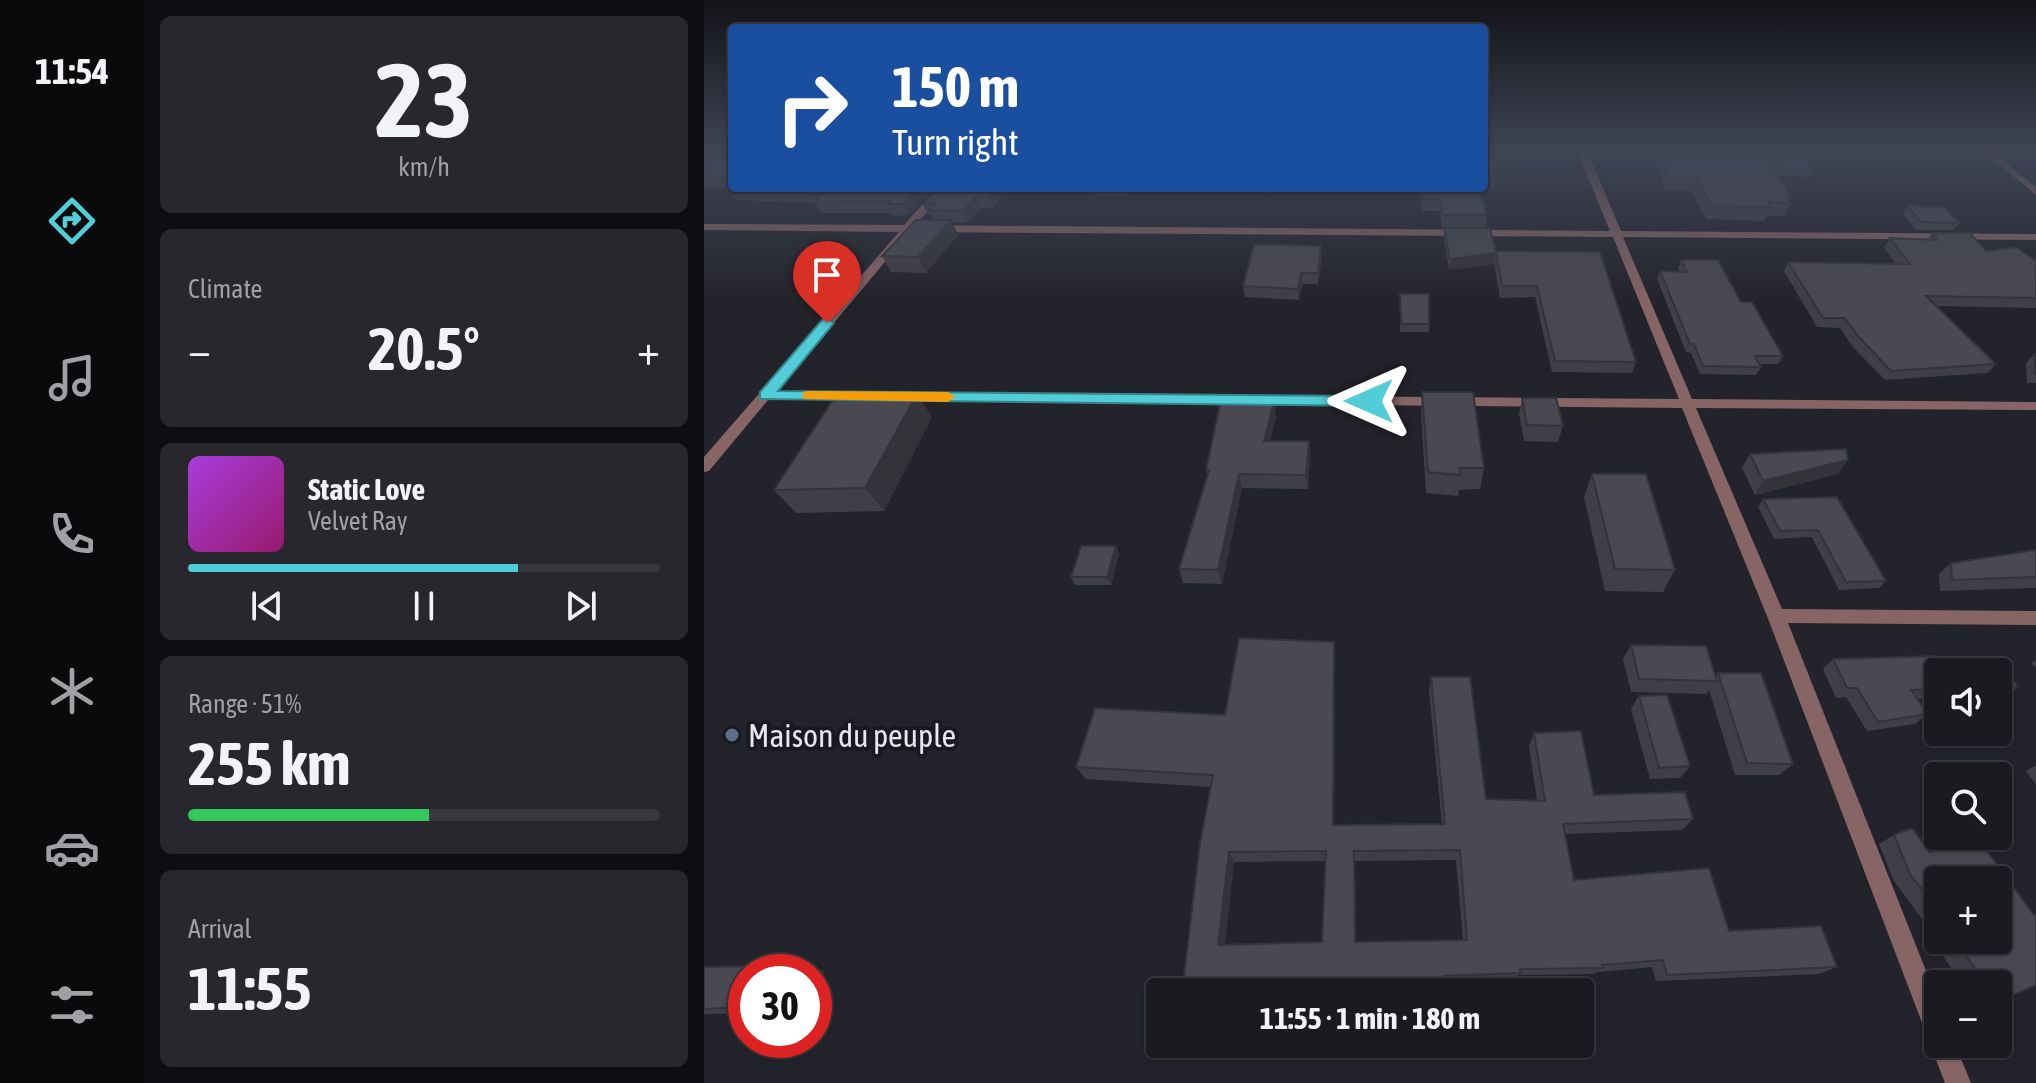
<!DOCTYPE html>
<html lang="en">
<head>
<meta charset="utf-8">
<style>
  body { margin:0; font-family:"Asap Condensed",sans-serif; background:#27272d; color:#f1f3f6; height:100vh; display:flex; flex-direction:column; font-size:30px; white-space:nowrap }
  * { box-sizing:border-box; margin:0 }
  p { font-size:26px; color:#9fa1a5 }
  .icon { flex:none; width:44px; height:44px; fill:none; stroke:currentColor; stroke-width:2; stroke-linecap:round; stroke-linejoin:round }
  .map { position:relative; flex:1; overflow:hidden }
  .sheet { display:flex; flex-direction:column; gap:16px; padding:16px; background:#0e0e12; width:560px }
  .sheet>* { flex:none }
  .guide { position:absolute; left:24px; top:24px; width:760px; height:168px; border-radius:8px; box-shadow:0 2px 6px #0004,0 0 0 2px #38383e; background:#1a4fa0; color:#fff; overflow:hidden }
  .fabs { position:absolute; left:1220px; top:658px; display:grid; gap:16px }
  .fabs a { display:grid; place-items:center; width:88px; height:88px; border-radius:8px; background:#1a1a20; box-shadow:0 2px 6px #0004,0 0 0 2px #38383e; font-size:40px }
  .speed { position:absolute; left:24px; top:954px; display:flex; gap:16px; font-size:40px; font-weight:700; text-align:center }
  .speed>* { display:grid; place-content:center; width:104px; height:104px; border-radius:50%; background:#1a1a20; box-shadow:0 2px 6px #0004,0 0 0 2px #38383e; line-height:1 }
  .speed .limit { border:12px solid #d22; background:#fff; color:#111 }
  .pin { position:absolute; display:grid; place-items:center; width:68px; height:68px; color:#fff; margin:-82px -34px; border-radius:50% 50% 50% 0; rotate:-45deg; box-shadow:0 0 8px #0007 }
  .pin .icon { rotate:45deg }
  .me { position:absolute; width:88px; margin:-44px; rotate:270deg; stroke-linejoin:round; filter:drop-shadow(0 0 6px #0008) }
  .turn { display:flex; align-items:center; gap:28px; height:168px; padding:0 32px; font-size:36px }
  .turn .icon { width:104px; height:104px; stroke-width:2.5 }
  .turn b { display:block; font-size:56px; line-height:68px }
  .big { font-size:60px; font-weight:700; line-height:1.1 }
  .sheet .widget { flex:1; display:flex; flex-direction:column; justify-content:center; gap:12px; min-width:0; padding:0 28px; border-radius:12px; background:#27272d }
  .sheet .dial { align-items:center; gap:0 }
  .dial b { font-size:104px; line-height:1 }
  .song { display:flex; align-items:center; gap:24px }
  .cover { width:96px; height:96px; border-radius:12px; background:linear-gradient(135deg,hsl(280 70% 55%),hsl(320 70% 35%)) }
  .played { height:8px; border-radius:4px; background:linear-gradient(90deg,#52ccd6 70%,#38383e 70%) }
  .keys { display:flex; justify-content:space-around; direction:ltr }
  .heat { display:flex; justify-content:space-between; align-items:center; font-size:44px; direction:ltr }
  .charge { height:12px; border-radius:6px; background:linear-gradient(90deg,#34c759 51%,#38383e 0) }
  .trip { position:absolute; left:442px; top:978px; width:448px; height:80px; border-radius:8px; background:#1a1a20; box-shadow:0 2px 6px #0004,0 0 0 2px #38383e; font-weight:700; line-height:80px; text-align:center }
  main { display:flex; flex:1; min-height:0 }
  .dock { display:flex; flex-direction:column; width:144px; justify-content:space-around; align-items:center; background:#0a0a0d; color:#9fa1a5 }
  .dock .icon { width:56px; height:56px }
  .dock .current { color:#52ccd6 }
  .dock b { font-size:36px; color:#f1f3f6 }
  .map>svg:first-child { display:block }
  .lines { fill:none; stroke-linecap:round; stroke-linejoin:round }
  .minor { fill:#876565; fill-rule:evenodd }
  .wall { fill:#403f47; fill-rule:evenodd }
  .shaded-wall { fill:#343339 }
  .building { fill:#4a4952; stroke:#343339; stroke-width:2; fill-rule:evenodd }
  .route { fill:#52ccd6; stroke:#35858b; stroke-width:2 }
  .slow { fill:#f59e0b }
  .service-dot { fill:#5c6f8a; stroke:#1a1921; stroke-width:3 }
  .labels { text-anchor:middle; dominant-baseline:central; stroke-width:8; stroke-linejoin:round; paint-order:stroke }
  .near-poi-label { font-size:32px; fill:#e8e7ed; stroke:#1a1921; text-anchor:start }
</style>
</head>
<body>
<main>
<nav class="dock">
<b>11:54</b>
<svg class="icon current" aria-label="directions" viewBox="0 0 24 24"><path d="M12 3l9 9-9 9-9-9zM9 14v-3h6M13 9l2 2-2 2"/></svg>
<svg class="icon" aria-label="music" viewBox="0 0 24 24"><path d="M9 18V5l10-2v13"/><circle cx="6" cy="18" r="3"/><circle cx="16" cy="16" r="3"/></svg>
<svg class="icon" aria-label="phone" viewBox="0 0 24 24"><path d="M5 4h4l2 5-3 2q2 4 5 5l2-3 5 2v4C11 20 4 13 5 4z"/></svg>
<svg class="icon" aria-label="climate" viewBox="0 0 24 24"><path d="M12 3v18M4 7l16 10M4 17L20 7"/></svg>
<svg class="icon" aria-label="car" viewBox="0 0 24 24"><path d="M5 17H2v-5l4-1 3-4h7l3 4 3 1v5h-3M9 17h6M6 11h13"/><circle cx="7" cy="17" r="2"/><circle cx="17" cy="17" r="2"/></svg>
<svg class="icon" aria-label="filters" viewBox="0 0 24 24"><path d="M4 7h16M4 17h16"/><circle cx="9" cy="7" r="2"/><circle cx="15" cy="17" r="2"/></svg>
</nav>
<section class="sheet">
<div class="widget dial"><b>23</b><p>km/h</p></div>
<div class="widget"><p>Climate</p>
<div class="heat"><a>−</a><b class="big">20.5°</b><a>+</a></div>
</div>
<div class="widget">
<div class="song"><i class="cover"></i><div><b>Static Love</b><p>Velvet Ray</p></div></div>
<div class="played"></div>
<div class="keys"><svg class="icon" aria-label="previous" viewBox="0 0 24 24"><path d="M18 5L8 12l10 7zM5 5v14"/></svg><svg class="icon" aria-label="pause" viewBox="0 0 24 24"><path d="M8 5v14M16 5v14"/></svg><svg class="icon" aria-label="next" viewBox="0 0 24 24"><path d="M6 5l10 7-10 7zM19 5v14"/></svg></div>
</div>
<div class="widget"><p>Range · 51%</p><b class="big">255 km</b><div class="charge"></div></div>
<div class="widget"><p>Arrival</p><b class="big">11:55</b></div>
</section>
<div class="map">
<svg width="1332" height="1083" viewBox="0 0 1332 1083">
  <rect width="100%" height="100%" fill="#23232b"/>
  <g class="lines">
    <path class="minor" d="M874 153H884L917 231 1332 234V240L919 237 988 399 1332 402V410L992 408 1078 609 1332 611V625L1084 623 1234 1001V1044H1251L1267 1083H1241L1063 616 978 408 195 401 188 397 195 393 975 399 909 237 206 232 72 392H152L157 393V399L64 400 5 471 0 472V457L195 232 0 230V224L200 225 233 188H243L212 225 906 231Z
      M1281 153H1290L1332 187V195Z"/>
  </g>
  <path class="wall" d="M28 153V188H229L205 215 188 216 187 213H118L111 203 32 200 24 189 25 188H0V160Z
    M780 153 792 179 790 190H776L783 215 781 227H738L735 211H718L715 188H780Z
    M954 153H1097L1110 170 1107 177 1074 176 1087 196 1085 199 1087 203 1081 216H1063L1061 221 1002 219 988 191 961 190 951 164Z
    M303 188 289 208H277L264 222H248L254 235 222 273 187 272 178 256 230 220 228 215H224L219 204Z
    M389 188H426L422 196 391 195Z
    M525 188H561L560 192 526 191Z
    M1203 206 1255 223 1250 230H1212L1199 214Z
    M740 228 792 251 932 362 928 373 848 372 831 297 796 298 790 264 745 270 740 239Z
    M1228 233 1282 251 1332 261V308L1232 306 1292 364 1284 373 1181 380 1148 346 1136 328 1113 327 1080 271 1084 262 1192 264 1180 248 1186 238 1224 239Z
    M618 258 614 284H598L595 300 541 297 539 286Z
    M977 260 1037 302 1079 356 1074 364H1055L1057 367 1052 375 996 374 987 353 982 352 953 279 956 271 976 272 974 268Z
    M696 294 725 324V332H696Z
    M1330 354H1332V383H1323L1322 363Z
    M718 392 780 468 776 489 755 490 754 496 722 493 717 414Z
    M818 398 859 426 854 442 820 441 815 414Z
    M570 402 572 417 566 441H605L606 456 604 489 538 488 518 584 479 583 475 569 503 475 502 470Z
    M228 417 180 511 92 513 70 490Z
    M1046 454 1134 474 1051 495 1038 468Z
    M888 474 971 570 959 592 901 591 880 497Z
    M1133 497 1182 581 1175 588 1135 590 1108 537 1070 539 1054 507 1059 499Z
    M412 546 415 554 407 585H371L367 577Z
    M1332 550V588L1236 591 1235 574 1247 563Z
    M630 642 631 656 630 825 738 824 725 691 727 677 782 799 833 801 825 746 830 733 890 795 989 819 978 830 861 834 870 880 1133 967 1115 974 952 981 948 967 894 972 889 974 814 975 810 979 573 991 478 992 507 787 382 779 372 767 521 715ZM752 860 759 940 652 942 651 861ZM622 861 618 942 521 944 530 862Z
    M927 645 1012 676 1014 673 1089 764 1075 775H1031L1005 690 1003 694 927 692 919 659Z
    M1232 656 1235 660 1295 658 1314 687 1300 696H1294V672H1234V698L1213 699 1224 714 1211 724 1163 731 1142 697 1132 698 1119 669 1129 659Z
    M1332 660V668L1327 663Z
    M935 696 986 766 976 778 946 779 927 709Z
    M1332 765V784L1322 771Z
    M1190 835 1226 852 1330 915 1332 914 1295 1001 1294 984H1259L1236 952 1241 950 1190 881 1175 844ZM1234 880 1294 940H1234Z
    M0 967 120 971 110 996V972H42V1013L0 1014Z"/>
  <path class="shaded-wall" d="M213 188H229L205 215 199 204Z
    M290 188H303L289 208 284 197Z
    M420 188H426L422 196Z
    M272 196 277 208 264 222 259 211Z
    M247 220 254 235 222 273 214 257Z
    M617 246 618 258 614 284V273Z
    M792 253 790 264 745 270 746 259Z
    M597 273 598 284 595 300 594 289Z
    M213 394 228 417 180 511 161 488Z
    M570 402 572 417 562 456 560 441Z
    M605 441 606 456 604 489 602 475Z
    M1144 460 1134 474 1051 495 1059 481Z
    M535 474 538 488 518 584 514 570Z
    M412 546 415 554 407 585 403 577Z
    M630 642 631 656 630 836 629 825Z
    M525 852 530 862 520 952 514 945Z
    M98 965 120 971 110 996V972H95Z"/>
  <path class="building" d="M10 153H28V177L0 176V160Z
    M780 153H789L792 179H780Z
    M956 153H1059L1087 196H1083L1087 203 1064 202 1067 207 1007 206 993 177H965Z
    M1065 153H1097L1110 170 1076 169Z
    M28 186V188H213L199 204H182L185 201 111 202 120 191 24 189Z
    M232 188H290L284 197 272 196 259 211 225 210 232 203 219 204Z
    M717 188H775L783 215H738L736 199 719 200Z
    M1203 206 1241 207 1255 223 1217 222Z
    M212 220H247L214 257 178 256Z
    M740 228H786L792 251 896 252 932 362 851 361 833 286H798L792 253 746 259Z
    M1228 233H1266L1282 251 1312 247 1332 261V298L1222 296 1292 364 1187 371 1154 336 1141 318H1119L1084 262 1206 264 1186 238 1233 240Z
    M550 244 617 246 614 273H597L594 289 539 286Z
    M977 260H1014L1037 302H1048L1079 356H1051L1057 367 999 366 990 344H986L956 271 983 272Z
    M696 294H725V324H697Z
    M1330 354H1332V374H1331Z
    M718 392H769L780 468H755L757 475 724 472Z
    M213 394 161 488 70 490 132 395Z
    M818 398H852L859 426 823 425Z
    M517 399 570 402 560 441H605L602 475 535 474 514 570 475 569 505 470H502Z
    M1142 449 1144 460 1059 481 1046 454Z
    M888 474H942L971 570 911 569Z
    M1133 497 1182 581 1142 582 1114 530 1076 531 1059 499Z
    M377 546H412L403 577H367Z
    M1332 550V577L1248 580 1247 563Z
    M535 638 630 642 629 825 741 824 727 677H766L782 799 841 801 830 733 877 731 890 795 981 792 989 819 859 824 870 880 1005 868 1025 931 1117 926 1133 967 963 975 959 960 898 965 899 968 816 969V973L739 976 740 992H573V986H507L506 992H478L496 843 509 775 372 767 391 708 521 715ZM756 850 763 940 651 942 650 851ZM622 851 618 942 514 945 525 852Z
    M927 645 1002 646 1013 681 935 679Z
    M1232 656 1235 660 1295 658 1314 687H1294V672H1234V689L1207 690 1224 714 1174 722 1153 688H1143L1129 659Z
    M1014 673H1057L1089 764 1043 763Z
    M963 695 986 766 955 768 935 696Z
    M1208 828 1226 852 1273 838 1330 915H1332V985L1295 1001 1294 984H1282L1255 946 1260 944 1257 940H1294V880H1234V910L1206 874 1190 835Z
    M98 965 95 972H42V1007L0 1009V967Z"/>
  <linearGradient id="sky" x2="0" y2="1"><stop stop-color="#131318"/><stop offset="0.5" stop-color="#3f4555"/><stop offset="1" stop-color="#3f4555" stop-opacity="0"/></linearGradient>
  <rect width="1332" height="304" fill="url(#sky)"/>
  <path class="route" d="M123 319 130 323 74 391 665 396 673 401 665 406 56 399V392L118 320Z"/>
  <path class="slow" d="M104 391 244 392 251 397 244 402 99 399V392Z"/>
  <circle class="service-dot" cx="28" cy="735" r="8"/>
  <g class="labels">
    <g class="near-poi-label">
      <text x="44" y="735">Maison du peuple</text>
    </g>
  </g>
</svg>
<div class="fabs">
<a><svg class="icon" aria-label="sound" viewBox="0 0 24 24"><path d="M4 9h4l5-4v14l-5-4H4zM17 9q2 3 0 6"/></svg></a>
<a><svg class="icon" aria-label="search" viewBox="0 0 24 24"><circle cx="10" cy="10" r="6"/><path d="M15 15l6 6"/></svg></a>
<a>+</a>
<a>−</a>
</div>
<div class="speed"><div class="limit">30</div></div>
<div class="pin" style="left:123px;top:323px;background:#d93025"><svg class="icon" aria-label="arrive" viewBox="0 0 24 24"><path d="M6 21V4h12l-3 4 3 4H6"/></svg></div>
<svg class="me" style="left:665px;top:401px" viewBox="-20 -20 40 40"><path d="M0-17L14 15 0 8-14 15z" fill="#52ccd6" stroke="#fff" stroke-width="4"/></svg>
<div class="trip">11:55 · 1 min · 180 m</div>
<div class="guide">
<div class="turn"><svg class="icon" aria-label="right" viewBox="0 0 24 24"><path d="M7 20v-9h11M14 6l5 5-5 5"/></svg><div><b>150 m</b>Turn right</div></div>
</div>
</div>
</main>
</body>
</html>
